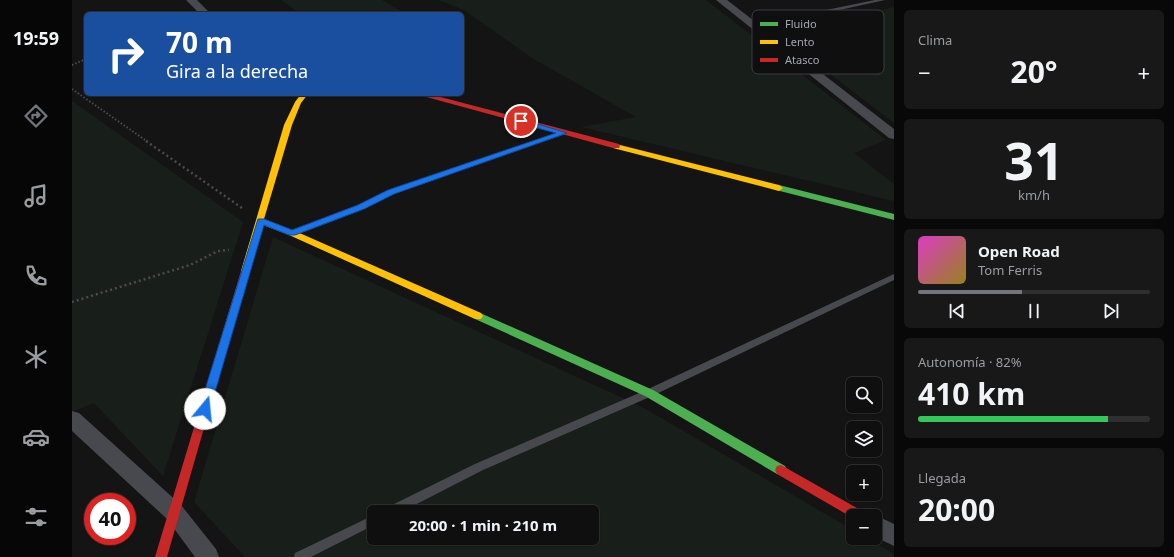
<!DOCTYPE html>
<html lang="es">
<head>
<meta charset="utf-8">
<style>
  body { margin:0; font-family:"Noto Sans",sans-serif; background:#181819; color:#f1f3f6; height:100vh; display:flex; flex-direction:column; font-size:15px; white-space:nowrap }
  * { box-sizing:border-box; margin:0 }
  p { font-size:13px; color:#9b9c9f }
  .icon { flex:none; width:22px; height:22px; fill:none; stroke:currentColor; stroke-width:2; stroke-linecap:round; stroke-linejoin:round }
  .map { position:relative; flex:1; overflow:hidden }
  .drawer { display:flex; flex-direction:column; gap:10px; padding:10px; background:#080809; width:280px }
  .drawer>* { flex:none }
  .banner { position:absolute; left:12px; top:12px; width:380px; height:84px; border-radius:6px; box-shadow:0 1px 3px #0004,0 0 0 1px #2f2f30; background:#1a4fa0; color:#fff; overflow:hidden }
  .buttons { position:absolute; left:774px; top:377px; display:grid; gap:8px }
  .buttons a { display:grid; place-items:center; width:36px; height:36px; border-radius:6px; background:#0f0f10; box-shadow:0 1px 3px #0004,0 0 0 1px #2f2f30; font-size:20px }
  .speed { position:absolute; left:12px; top:493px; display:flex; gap:8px; font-size:20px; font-weight:700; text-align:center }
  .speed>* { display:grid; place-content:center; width:52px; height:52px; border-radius:50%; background:#0f0f10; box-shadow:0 1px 3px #0004,0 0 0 1px #2f2f30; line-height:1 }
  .speed .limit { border:6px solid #d22; background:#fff; color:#111 }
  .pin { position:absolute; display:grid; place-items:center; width:34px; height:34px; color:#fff; margin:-17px; border:2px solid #fff; border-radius:50%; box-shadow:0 1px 4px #0007 }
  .me { position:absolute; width:44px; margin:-22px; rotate:17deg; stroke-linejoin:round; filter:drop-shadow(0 0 3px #0008) }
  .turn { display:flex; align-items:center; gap:14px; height:84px; padding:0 16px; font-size:18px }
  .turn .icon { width:52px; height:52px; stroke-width:2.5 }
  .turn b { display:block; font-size:28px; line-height:34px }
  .big { font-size:30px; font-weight:700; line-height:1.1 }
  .drawer .card { flex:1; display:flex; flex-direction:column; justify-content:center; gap:6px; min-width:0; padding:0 14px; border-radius:6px; background:#181819 }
  .drawer .dial { align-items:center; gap:0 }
  .dial b { font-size:52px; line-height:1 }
  .song { display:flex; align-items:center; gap:12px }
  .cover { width:48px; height:48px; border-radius:6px; background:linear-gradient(135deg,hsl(310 70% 55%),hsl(50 70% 35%)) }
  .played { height:4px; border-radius:2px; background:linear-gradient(90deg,#72747e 45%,#2f2f30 45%) }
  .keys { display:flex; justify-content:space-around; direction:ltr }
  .heat { display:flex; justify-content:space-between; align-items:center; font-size:22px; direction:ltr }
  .charge { height:6px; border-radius:3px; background:linear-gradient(90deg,#34c759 82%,#2f2f30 0) }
  .trip { position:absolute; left:295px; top:505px; width:232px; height:40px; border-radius:6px; background:#0f0f10; box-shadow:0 1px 3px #0004,0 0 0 1px #2f2f30; font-weight:700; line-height:40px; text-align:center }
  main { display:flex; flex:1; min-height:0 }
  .dock { display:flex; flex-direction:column; width:72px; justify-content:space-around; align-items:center; background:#060606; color:#9b9c9f }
  .dock .icon { width:28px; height:28px }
  .dock .current { color:#72747e }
  .dock b { font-size:18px; color:#f1f3f6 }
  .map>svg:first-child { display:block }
  .green { fill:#181f1a; fill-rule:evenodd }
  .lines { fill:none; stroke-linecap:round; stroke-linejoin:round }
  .path-far1 { stroke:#4a4a4f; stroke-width:2; stroke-dasharray:1.5 2; stroke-linecap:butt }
  .path { stroke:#4a4a4f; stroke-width:2.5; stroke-dasharray:2 3; stroke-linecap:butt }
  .lane { fill:#48494e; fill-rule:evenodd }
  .street { fill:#48494e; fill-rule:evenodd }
  .fast { fill:#4caf50; fill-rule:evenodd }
  .slow { fill:#ffc107; fill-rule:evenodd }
  .jam { fill:#c62828; fill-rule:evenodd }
  .route { fill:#1a73e8; stroke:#114b97 }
  .key { fill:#0f0f10; stroke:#3c3d42; stroke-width:1 }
  .key-label { font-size:11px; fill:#a4a7b7 }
</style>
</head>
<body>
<main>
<nav class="dock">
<b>19:59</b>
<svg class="icon current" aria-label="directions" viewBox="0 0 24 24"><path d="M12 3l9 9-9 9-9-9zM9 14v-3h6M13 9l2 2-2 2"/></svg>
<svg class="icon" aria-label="music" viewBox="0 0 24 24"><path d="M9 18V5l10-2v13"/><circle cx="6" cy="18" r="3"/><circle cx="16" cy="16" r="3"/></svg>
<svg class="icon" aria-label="phone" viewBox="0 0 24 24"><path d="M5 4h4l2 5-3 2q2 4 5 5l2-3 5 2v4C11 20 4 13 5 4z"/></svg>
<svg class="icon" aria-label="climate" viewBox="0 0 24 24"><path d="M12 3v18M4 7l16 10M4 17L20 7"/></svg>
<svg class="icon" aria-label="car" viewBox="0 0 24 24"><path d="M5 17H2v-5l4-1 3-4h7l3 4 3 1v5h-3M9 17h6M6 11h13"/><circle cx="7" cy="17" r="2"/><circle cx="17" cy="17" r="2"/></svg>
<svg class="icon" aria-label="filters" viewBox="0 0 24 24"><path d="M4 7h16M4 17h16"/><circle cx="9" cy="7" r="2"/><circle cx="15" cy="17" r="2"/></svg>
</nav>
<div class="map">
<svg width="822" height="557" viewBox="0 0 822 557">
  <rect width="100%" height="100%" fill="#141415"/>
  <path class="green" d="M209 0H310L334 14H229Z
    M367 0H634L814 140 782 153 822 184V201L509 127 564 117 460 58 392 10Z
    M822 7V123L706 34Z
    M0 101 171 222 91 476 22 403 0 412Z
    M201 237 572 408 781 530V538H795L822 554V557H173L122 502ZM302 512H520V538H302Z"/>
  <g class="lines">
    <path class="path-far1" d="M0 65 14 59
      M0 89 76 142"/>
    <path class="path" d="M74 141 170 208
      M0 302 118 265 146 251 157 250"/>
    <path class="lane" d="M803 0H813L685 28 682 26 685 24Z
      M492 131 495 133 494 134 322 194 292 209 224 235 221 236 217 233 218 231 286 205 316 190Z
      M822 274V280L580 396 411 470 329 512H313L314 508 403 464 574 390Z
      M302 515V525L239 557H222L223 553Z"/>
    <path class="street" d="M114 0H125L139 14H128Z
      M644 0H655L822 129V139L817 138Z
      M0 411 7 413 109 505 144 549 147 557H123L95 519 0 431Z
      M803 515 822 524V546L803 537V516H800Z"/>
    <path class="fast" d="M707 185 822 214V220L704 190 703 188 704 186Z
      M406 312 581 390 713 466 715 470 713 474 709 475 705 474 573 396 403 319 401 316 403 313Z"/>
    <path class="slow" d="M229 94H236L229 103 220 125 192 219 223 231 409 313 411 316 409 319H403L217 235 191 225 177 271 176 273H170L169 271 212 125 223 102Z
      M541 144H544L707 185 711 188 707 191 541 148Z"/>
    <path class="jam" d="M346 94H357L547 144 548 146 547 148H541L347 95Z
      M173 268 177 271 95 557H83L169 271Z
      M709 465 792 512 794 516H781V518L705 474 703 470 705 466Z"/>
  </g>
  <path class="route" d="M449 119 495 133 322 194 292 209 223 235H217L192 225 138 409 136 412H129L127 409 186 219H192L220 230 286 205 316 190 484 133 446 123 445 121Z"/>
  <rect x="680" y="10" width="132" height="64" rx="6" class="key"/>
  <rect x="688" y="22" width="18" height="4" fill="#4caf50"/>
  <rect x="688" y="40" width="18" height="4" fill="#ffc107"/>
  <rect x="688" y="58" width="18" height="4" fill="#c62828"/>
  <g class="key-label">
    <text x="713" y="28">Fluido</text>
    <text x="713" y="46">Lento</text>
    <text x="713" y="64">Atasco</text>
  </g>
</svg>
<div class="buttons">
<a><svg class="icon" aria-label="search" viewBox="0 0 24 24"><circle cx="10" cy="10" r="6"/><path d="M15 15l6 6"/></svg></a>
<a><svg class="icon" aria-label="layers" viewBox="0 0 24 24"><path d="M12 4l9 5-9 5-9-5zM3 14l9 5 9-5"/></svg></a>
<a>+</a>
<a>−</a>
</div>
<div class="speed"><div class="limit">40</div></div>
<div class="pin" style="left:449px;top:121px;background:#d93025"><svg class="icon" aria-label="arrive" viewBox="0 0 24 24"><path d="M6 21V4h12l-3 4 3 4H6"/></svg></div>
<svg class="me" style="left:133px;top:409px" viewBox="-20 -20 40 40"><circle r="19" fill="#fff"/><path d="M0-13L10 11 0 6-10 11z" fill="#1a73e8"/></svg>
<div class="trip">20:00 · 1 min · 210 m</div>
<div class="banner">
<div class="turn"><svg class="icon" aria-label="right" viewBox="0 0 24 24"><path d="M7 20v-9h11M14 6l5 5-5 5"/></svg><div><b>70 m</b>Gira a la derecha</div></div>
</div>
</div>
<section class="drawer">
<div class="card"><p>Clima</p>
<div class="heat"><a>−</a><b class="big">20°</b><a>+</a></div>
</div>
<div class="card dial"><b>31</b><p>km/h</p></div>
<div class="card">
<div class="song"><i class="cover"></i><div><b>Open Road</b><p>Tom Ferris</p></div></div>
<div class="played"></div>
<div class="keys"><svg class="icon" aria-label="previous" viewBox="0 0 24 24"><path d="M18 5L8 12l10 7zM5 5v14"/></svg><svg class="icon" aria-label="pause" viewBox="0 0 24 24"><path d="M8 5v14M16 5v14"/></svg><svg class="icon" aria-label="next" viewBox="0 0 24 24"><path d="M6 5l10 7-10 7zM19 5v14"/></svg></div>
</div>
<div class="card"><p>Autonomía · 82%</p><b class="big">410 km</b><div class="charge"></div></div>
<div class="card"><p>Llegada</p><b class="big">20:00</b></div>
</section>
</main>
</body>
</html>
